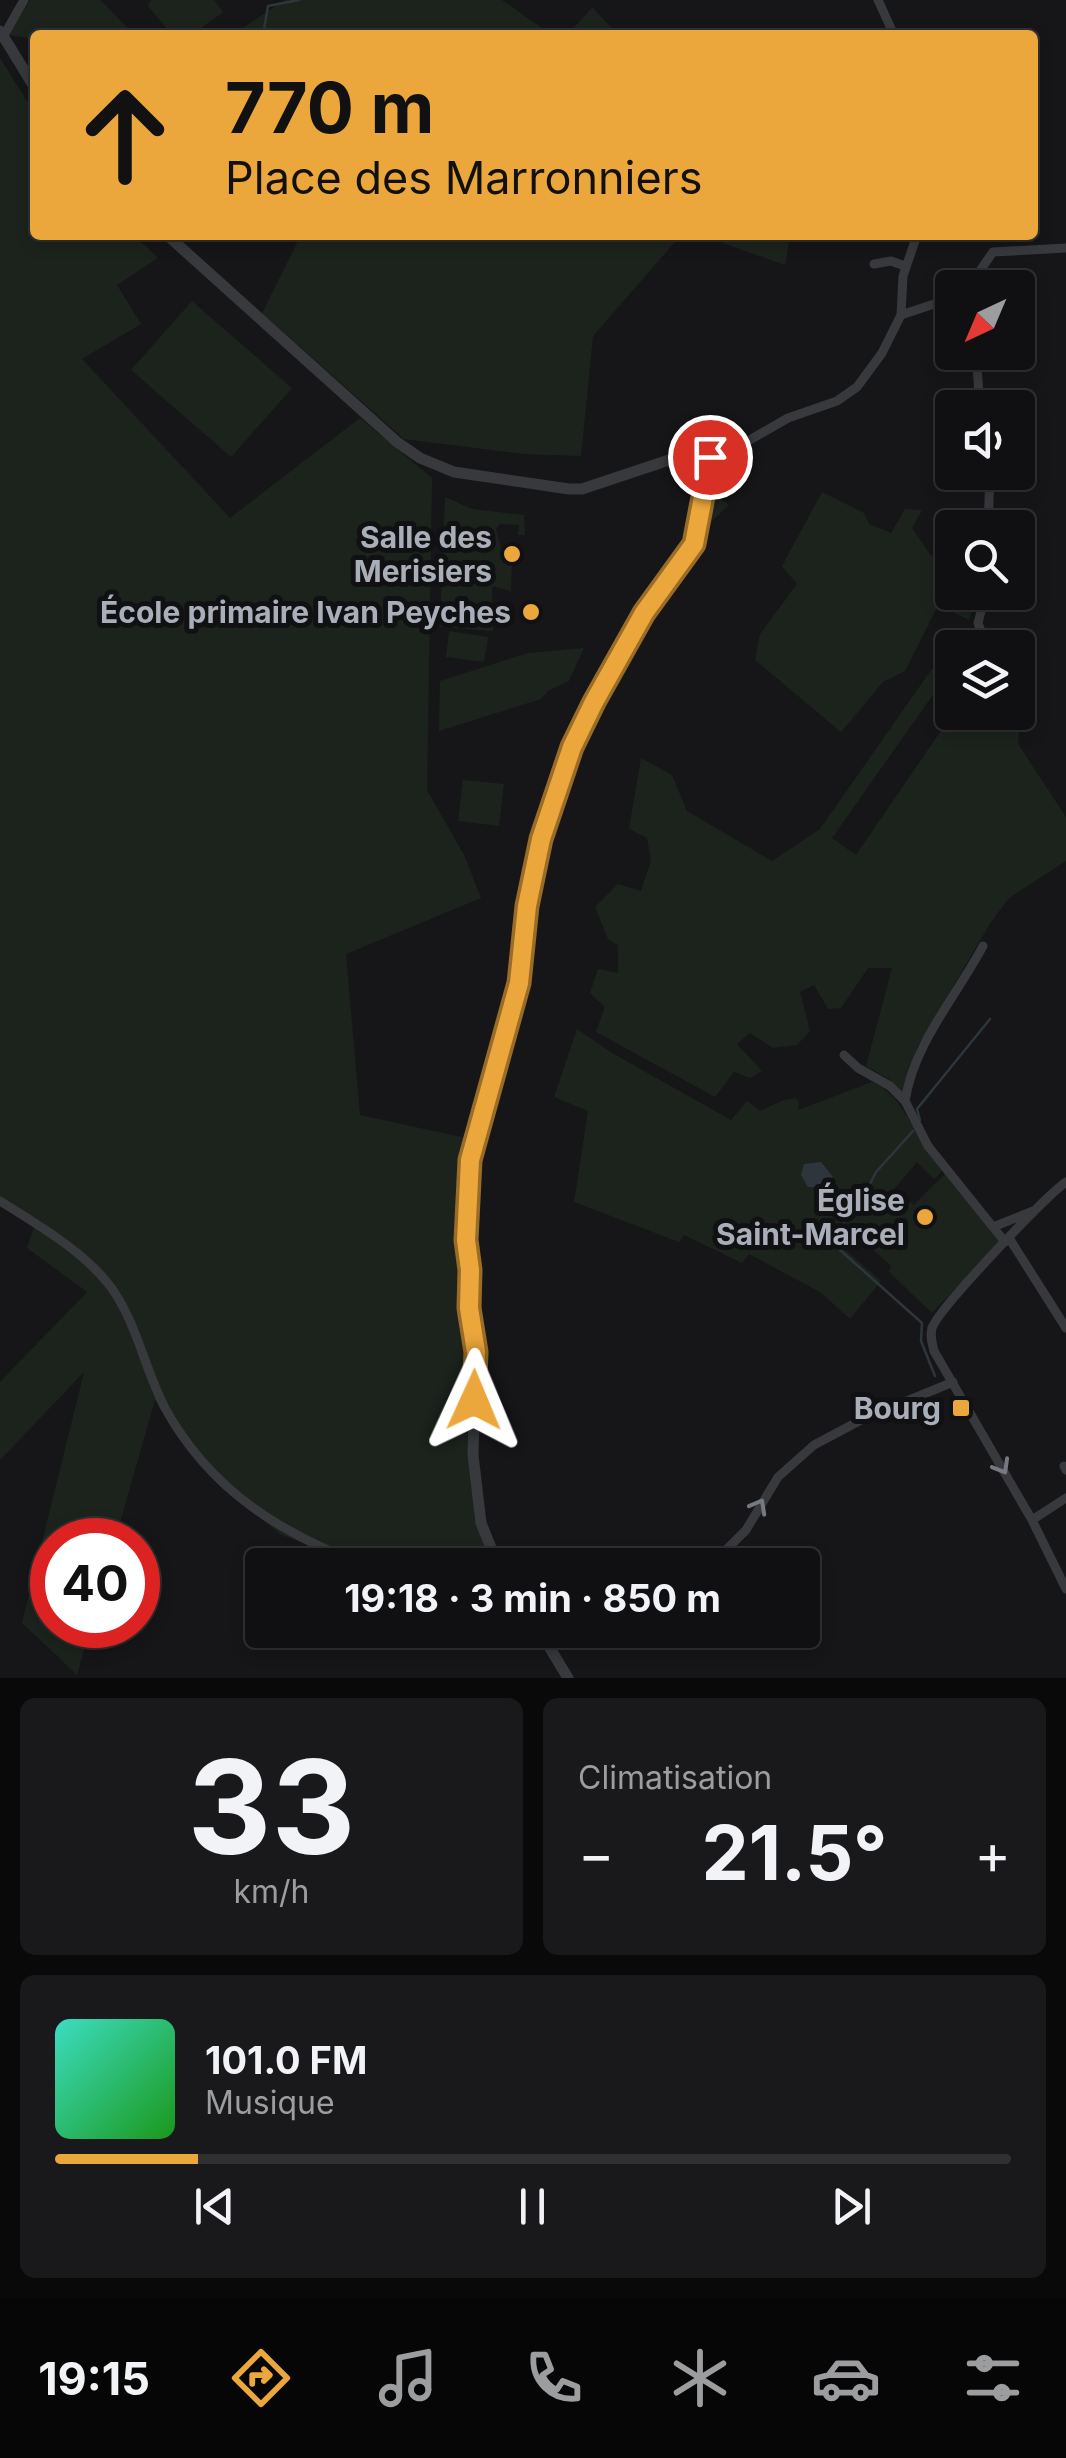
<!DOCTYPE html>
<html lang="fr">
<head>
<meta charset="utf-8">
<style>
  body { margin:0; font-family:Inter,sans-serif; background:#19191b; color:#f1f3f6; height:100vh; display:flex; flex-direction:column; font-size:38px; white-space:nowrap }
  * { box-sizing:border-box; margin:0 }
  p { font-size:32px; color:#9c9d9f }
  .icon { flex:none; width:55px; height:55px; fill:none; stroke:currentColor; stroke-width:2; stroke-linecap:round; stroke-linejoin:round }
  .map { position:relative; height:1678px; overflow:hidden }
  .panel { display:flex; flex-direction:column; gap:20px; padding:20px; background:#09090a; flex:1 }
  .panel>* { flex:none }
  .top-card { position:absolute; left:30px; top:30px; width:1008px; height:210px; border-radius:10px; box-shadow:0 5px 15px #0003,0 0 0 2px #303032; background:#eba63c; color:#111; overflow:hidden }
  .needle { width:65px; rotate:224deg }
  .tools { position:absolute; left:935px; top:270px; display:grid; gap:20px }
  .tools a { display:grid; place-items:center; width:100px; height:100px; border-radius:10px; background:#101012; box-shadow:0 5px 15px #0003,0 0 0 2px #303032; font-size:50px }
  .speed { position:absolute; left:30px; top:1518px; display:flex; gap:20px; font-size:50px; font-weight:700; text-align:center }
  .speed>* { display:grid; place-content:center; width:130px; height:130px; border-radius:50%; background:#101012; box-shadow:0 5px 15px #0003,0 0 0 2px #303032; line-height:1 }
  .speed .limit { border:15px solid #d22; background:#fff; color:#111 }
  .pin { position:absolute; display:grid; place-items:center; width:85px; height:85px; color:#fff; margin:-42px; border:5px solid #fff; border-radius:50%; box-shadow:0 2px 10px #0007 }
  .me { position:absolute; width:110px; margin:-55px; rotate:1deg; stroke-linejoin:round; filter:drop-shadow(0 0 8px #0008) }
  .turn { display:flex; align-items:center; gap:35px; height:210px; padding:0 30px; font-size:45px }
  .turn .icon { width:130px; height:130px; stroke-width:2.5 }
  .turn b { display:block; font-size:70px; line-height:85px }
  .big { font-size:75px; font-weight:700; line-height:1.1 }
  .panel .widget { flex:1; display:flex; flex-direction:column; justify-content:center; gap:15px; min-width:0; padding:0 35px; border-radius:15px; background:#19191b }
  .panel .dial { align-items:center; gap:0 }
  .dial b { font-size:130px; line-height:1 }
  .song { display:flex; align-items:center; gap:30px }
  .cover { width:120px; height:120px; border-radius:15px; background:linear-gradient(135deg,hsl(170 70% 55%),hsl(120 70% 35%)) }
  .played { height:10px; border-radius:5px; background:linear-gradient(90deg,#eba63c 15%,#303032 15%) }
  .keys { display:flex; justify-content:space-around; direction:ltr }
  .heat { display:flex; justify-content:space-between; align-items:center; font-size:55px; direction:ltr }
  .panel .tiles { flex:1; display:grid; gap:20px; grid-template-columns:1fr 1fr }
  .widget:last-child { grid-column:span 2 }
  .trip { position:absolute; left:245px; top:1548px; width:575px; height:100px; border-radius:10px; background:#101012; box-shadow:0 5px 15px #0003,0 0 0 2px #303032; font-weight:700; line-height:100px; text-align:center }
  .dock { display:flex; height:160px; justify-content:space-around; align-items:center; background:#060607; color:#9c9d9f }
  .dock .icon { width:70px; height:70px }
  .dock .current { color:#eba63c }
  .dock b { font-size:45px; color:#f1f3f6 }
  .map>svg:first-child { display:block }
  .green { fill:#1c231d }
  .water { fill:#2d363c }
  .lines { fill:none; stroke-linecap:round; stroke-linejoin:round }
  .stream { stroke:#2d363c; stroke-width:2.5 }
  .minor { stroke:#37393d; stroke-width:9 }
  .tertiary { stroke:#37393d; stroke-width:11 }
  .oneway { stroke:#767981 }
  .route-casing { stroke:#996c27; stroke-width:25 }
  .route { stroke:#eba63c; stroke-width:18 }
  .poi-dot { fill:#eba63c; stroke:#111113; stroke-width:4 }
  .labels { text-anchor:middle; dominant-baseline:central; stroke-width:10; stroke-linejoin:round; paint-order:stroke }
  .poi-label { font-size:30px; font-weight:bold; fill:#a9aeb8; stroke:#111113; text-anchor:end }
</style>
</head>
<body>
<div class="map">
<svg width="1066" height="1678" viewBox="0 0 1066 1678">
  <rect width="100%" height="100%" fill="#161618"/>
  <path class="green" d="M30 0H101L134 35H35V39L9 35Z
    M151 0H214L223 12 192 35H172L148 6Z
    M285 0H502L552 35H241L238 31Z
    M593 8 618 35H567L592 8Z
    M0 58 35 114V235H134L158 258 117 285 141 324 82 359 230 518 360 418 432 478 427 790 464 855 481 898 346 954 360 1115 466 1138 462 1221 474 1365 470 1453 475 1521 494 1565H357L280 1534 214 1480 180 1439 155 1400 115 1540H52V1625H91L77 1675 22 1623 84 1372 0 1460V1382L87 1292 27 1248 35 1224 0 1201Z
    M301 235H681L593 336 581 456 525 454 404 439 262 313Z
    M700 235H790L785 265Z
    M192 301 292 388 231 457 131 370Z
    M709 491 729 505 701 531Z
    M822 492 864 513 869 524 891 533 905 509 922 510 912 528 930 554 952 567V592L976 593 969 620 938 605 905 671 883 682 841 732 755 660 760 634 797 584 782 566Z
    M445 497 472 509 524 515 525 535H518L519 525 500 524 496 529 503 557H512L511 591 492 586 493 631 440 627Z
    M449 631 488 637 484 662 446 657Z
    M584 648 569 681 548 691 541 699 439 731 440 681 528 653Z
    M936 663 949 672 832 838 856 855 953 713 1018 712V690L1023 695 1018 744 1066 817V861L1009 898 991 922 917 1047 902 1093 889 1079 866 1066 892 968H868L841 1008 828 1009 814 985 800 992 810 1031 797 1045 773 1048 750 1033 737 1044 762 1071 750 1078 734 1072 715 1097 596 1032 605 1007 590 993 598 969 618 973V945L608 939 595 907 618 884 641 891 651 860 647 838 629 829 641 758 672 775 687 811 772 861 820 829Z
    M463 780 504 784 499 826 458 821Z
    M577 1029 612 1053 731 1120 747 1101 760 1111 784 1100 796 1098 799 1102 798 1110 872 1082C894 1092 902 1109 915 1129 923 1142 935 1155 946 1167L934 1179 917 1162 883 1202 899 1215 910 1202 914 1205 946 1173 1000 1243 932 1313 889 1272 891 1266 856 1234 843 1248 881 1281 850 1319 820 1292 749 1254 742 1263 684 1235 679 1242 574 1202 588 1111 554 1097Z"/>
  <path class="water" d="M821 1162 833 1177 828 1187H808L801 1175 804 1164Z"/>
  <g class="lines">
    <path class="stream" d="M263 35 268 6 299 0
      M920 1120 917 1109 990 1019
      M913 1131 876 1172 864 1196 830 1241 922 1323 921 1341 935 1376"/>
    <path class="minor" d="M878 0 894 35
      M3 37 24 0
      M874 264 891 261 905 266
      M968 288 993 252 1066 248
      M901 315 952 298
      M976 352 980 408
      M715 460 788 418 837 401 857 387 882 353 901 315 903 276 917 235
      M988 528 990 472
      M986 592 978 623 987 647
      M844 1055 858 1068 890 1086 905 1101 928 1146 1005 1242
      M905 1101C914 1043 956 997 983 946
      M1066 1182C1045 1197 939 1308 932 1328 930 1336 932 1343 934 1351L1032 1520 1066 1589
      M0 1201C38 1225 87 1253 113 1290 138 1327 145 1370 165 1408 210 1490 280 1533 364 1565
      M993 1227 1033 1211
      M1009 1238 1066 1328
      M1064 1466 1066 1470
      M1032 1520 1066 1498
      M652 1565 698 1559 725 1551 746 1530 778 1477 814 1445 861 1420 953 1382"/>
    <path class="tertiary" d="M0 31 35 88
      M167 235 397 442 420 458 454 472 569 489H582L678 457 698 462
      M697 466a10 10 0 1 1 20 0a10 10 0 1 1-20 0Z
      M498 1565 481 1523 473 1455 476 1352 469 1307 470 1270 466 1240 470 1161 519 983 527 906 537 856 572 747 623 649 662 586 694 543 707 476
      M539 1630 568 1678"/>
  </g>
  <defs><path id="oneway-chevron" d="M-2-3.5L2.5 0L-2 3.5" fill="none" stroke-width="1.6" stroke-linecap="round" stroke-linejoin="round" transform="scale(2.5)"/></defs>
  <g class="oneway">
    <use href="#oneway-chevron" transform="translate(1002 1467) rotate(60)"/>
    <use href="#oneway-chevron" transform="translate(759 1506) rotate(-61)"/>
  </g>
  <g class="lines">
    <g class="route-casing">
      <path id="route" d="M474 1400 476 1352 469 1308 470 1270 466 1240 470 1160 519 983 527 906 541 839 572 747 594 702 644 613 694 544 707 476 714 473 716 467 710 457"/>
    </g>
    <use href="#route" class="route"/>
  </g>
  <g class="poi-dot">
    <circle cx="512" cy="554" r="10"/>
    <circle cx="531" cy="612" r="10"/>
    <circle cx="925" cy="1217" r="10"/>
    <rect x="951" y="1398" width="20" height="20" rx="5"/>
  </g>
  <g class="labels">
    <g class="poi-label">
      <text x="492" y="537">Salle des<tspan x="492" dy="34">Merisiers</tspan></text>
      <text x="511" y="612">École primaire Ivan Peyches</text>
      <text x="905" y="1200">Église<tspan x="905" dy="34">Saint-Marcel</tspan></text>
      <text x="941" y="1408">Bourg</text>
    </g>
  </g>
</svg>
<div class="tools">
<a><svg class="needle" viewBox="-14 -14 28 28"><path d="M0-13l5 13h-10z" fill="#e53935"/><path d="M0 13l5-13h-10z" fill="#9c9d9f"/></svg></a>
<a><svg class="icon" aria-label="sound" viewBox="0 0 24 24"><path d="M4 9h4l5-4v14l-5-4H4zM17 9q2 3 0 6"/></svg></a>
<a><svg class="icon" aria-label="search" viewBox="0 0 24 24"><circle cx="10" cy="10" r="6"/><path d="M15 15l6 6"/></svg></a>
<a><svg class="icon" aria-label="layers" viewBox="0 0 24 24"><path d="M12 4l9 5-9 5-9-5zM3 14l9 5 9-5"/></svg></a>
</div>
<div class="speed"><div class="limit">40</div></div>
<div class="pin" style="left:710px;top:457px;background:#d93025"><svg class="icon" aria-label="arrive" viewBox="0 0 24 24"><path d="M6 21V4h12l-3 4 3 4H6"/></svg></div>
<svg class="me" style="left:474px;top:1400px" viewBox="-20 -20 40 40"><path d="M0-17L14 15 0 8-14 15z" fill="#eba63c" stroke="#fff" stroke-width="4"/></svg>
<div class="trip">19:18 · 3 min · 850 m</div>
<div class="top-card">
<div class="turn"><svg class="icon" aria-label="ahead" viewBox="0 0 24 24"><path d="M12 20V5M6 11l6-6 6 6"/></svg><div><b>770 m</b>Place des Marronniers</div></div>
</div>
</div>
<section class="panel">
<div class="tiles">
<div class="widget dial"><b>33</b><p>km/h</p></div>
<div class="widget"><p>Climatisation</p>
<div class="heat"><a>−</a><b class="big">21.5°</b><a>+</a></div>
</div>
<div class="widget">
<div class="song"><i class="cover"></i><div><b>101.0 FM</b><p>Musique</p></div></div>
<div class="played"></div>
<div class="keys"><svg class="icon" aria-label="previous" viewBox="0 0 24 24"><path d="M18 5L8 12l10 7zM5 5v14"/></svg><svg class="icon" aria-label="pause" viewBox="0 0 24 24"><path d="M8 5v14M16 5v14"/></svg><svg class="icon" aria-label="next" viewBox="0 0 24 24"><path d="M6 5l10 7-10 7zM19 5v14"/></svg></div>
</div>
</div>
</section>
<nav class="dock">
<b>19:15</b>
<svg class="icon current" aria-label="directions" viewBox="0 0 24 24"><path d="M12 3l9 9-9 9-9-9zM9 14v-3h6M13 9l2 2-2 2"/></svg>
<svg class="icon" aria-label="music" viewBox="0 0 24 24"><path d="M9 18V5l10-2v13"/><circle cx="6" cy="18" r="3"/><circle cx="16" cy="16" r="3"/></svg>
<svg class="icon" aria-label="phone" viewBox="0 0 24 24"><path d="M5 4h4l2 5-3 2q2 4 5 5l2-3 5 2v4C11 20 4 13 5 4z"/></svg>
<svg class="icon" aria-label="climate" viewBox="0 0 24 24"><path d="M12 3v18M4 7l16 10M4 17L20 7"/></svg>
<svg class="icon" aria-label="car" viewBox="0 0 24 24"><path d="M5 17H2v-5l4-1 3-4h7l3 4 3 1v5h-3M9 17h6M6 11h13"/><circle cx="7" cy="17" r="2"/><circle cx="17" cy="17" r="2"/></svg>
<svg class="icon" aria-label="filters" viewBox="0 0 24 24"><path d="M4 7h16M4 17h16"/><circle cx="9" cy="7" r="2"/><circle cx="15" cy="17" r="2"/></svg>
</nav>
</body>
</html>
